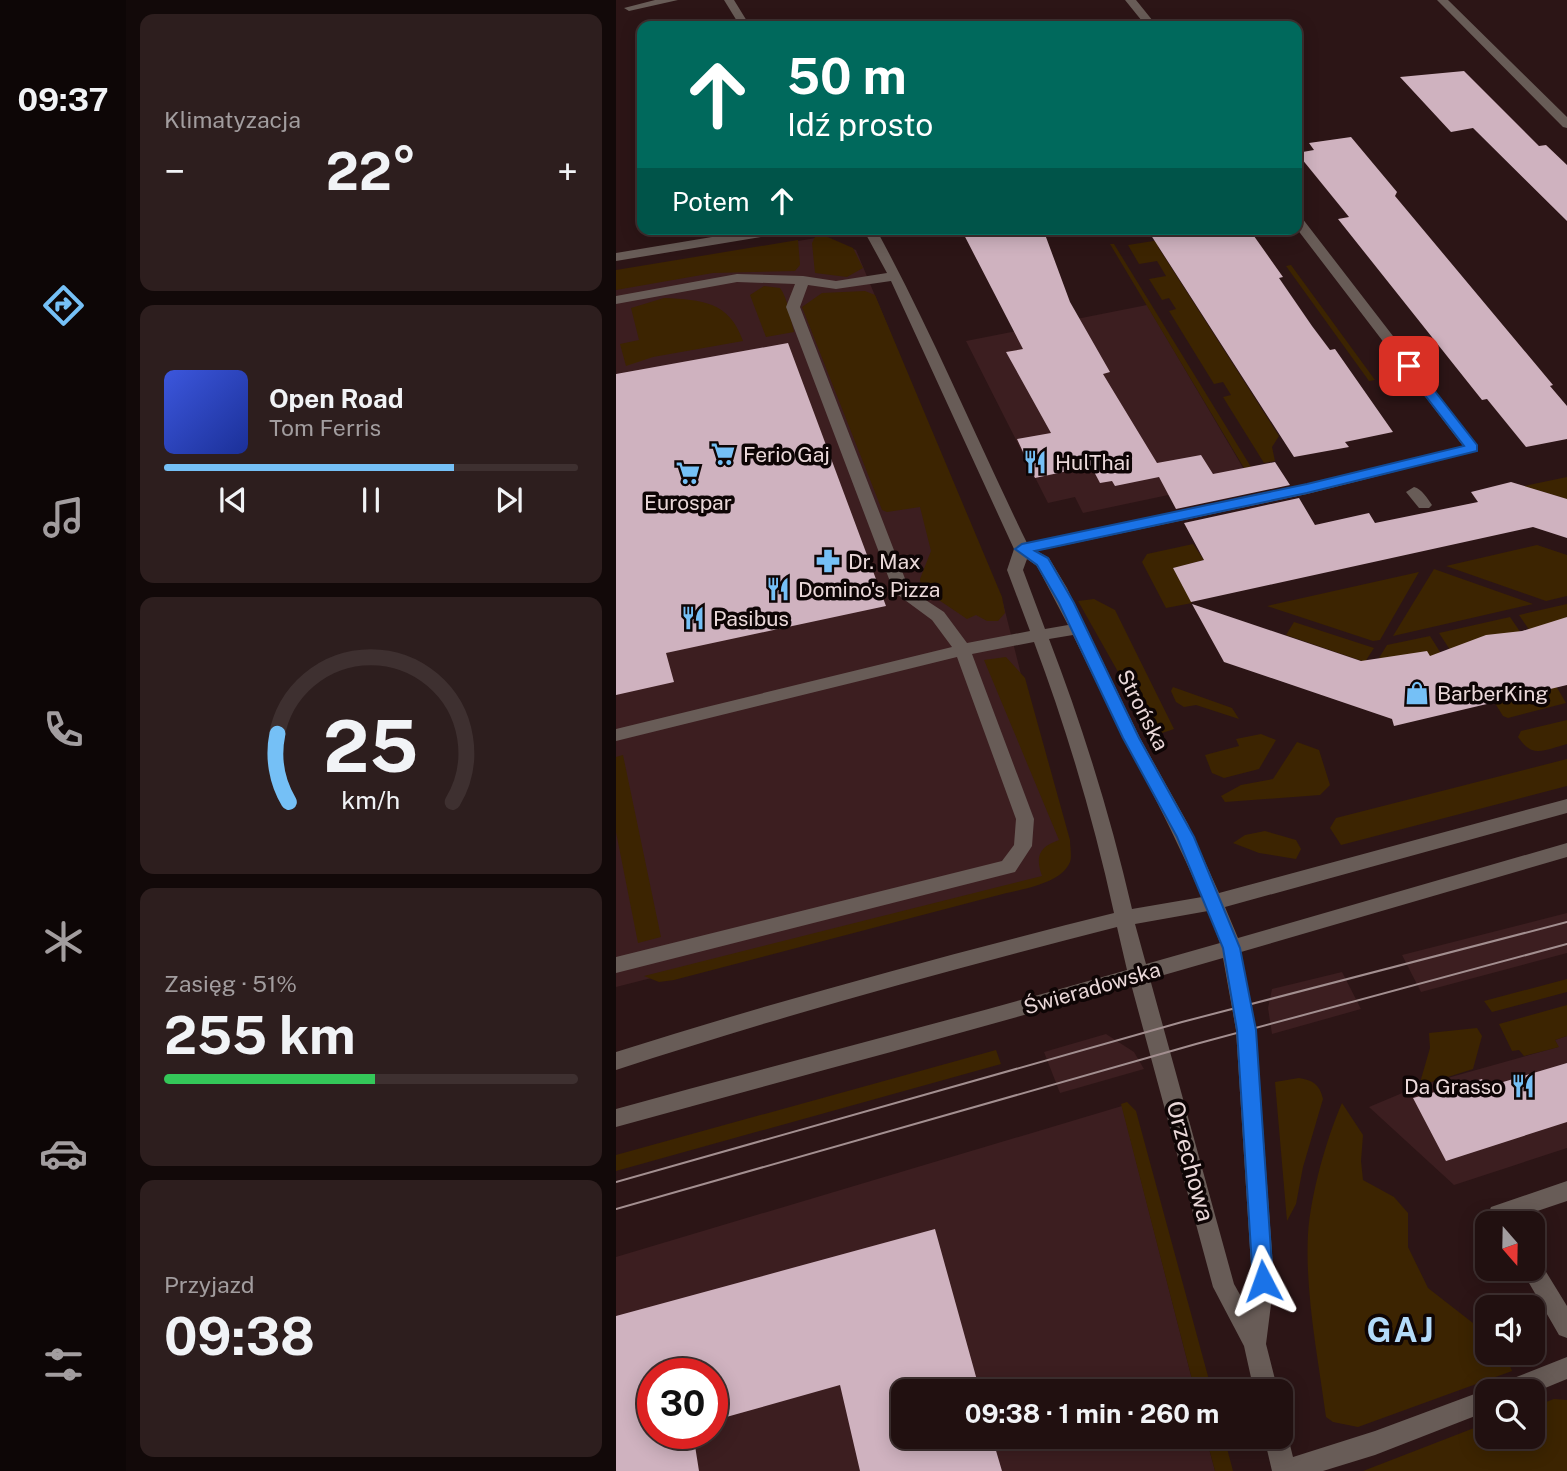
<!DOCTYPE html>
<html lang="pl">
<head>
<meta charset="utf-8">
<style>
  body { margin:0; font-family:"Public Sans",sans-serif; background:#2d1e1e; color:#f1f3f6; height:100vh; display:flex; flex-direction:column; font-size:26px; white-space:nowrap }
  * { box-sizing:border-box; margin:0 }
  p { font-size:23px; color:#a29d9f }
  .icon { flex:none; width:38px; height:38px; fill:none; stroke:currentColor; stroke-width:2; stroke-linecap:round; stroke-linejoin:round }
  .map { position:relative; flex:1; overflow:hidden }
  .panel { display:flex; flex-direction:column; gap:14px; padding:14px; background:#120909; width:490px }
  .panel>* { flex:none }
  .top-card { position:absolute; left:21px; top:21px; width:665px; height:214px; border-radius:14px; box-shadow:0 4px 18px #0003,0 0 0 2px #3e3030; background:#00695c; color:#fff; overflow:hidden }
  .needle { width:46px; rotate:160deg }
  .controls { position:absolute; left:859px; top:1211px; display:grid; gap:14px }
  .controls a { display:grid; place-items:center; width:70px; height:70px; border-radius:14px; background:#211010; box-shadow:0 4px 18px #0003,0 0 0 2px #3e3030; font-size:35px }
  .speed { position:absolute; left:21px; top:1358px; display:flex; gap:14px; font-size:35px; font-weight:700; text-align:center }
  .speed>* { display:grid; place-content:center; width:91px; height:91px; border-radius:50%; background:#211010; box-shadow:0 4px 18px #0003,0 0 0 2px #3e3030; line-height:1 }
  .speed .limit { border:10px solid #d22; background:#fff; color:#111 }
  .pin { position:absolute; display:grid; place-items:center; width:60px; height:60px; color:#fff; margin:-30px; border-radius:14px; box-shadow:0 4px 10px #0006 }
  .me { position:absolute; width:77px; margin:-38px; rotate:356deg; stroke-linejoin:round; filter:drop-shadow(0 0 5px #0008) }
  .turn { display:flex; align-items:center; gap:24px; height:147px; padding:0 35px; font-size:32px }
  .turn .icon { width:91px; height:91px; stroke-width:2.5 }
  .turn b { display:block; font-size:49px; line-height:60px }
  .then { display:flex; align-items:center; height:66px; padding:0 35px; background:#0003; gap:14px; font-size:26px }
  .big { font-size:52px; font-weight:700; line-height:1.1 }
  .panel .widget { flex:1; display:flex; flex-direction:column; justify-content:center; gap:10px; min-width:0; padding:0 24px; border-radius:14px; background:#2d1e1e }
  .panel .dial { align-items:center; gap:0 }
  .dial svg { height:182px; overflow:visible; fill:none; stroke:#3e3030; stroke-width:7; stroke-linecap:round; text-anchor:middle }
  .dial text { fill:#f1f3f6; stroke:none }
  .song { display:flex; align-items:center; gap:21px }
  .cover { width:84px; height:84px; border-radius:10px; background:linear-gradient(135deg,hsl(230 70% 55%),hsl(230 70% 35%)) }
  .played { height:7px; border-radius:4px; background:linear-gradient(90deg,#75c0f6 70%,#3e3030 70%) }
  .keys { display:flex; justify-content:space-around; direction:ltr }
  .heat { display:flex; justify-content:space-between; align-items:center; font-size:38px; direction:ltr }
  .charge { height:10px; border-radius:5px; background:linear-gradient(90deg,#34c759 51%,#3e3030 0) }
  .trip { position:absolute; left:275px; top:1379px; width:402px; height:70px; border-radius:14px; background:#211010; box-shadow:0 4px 18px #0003,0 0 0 2px #3e3030; font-weight:700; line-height:70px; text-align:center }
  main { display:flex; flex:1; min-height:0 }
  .menu { display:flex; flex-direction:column; width:126px; justify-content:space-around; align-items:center; background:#0d0606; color:#a29d9f }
  .menu .icon { width:49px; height:49px }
  .menu .selected { color:#75c0f6 }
  .menu b { font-size:32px; color:#f1f3f6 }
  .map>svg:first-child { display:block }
  .built { fill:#3c1e20; fill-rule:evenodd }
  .green { fill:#3c2401 }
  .building { fill:#cfb2bf }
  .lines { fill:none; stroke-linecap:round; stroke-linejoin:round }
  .minor { fill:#685c57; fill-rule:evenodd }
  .tram { stroke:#a38f90; stroke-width:2 }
  .route { fill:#1a73e8; stroke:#114b97; stroke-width:2 }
  .labels { text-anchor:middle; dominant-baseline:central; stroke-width:7; stroke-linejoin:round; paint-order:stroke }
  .poi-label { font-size:21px; fill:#ead8d9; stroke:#0e0505; text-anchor:start }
  .street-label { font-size:21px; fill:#ead8d9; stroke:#0e0505 }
  .near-street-label { font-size:24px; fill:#ead8d9; stroke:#0e0505 }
  .near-district-label { font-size:33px; font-weight:bold; letter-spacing:2px; fill:#b3dbf9; stroke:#0e0505 }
</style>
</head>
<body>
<main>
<nav class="menu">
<b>09:37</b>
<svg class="icon selected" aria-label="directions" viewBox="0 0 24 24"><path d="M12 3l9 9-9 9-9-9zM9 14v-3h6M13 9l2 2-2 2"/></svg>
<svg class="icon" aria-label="music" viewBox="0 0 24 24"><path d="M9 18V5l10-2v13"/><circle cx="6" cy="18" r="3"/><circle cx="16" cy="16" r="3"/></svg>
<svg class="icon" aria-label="phone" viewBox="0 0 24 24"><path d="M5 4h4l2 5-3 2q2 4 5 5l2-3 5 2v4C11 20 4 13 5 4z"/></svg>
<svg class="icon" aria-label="climate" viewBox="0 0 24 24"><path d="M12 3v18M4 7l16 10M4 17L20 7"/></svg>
<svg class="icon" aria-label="car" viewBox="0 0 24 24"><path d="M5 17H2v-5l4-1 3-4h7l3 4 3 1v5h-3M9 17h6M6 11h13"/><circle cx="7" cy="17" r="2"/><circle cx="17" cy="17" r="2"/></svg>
<svg class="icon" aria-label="filters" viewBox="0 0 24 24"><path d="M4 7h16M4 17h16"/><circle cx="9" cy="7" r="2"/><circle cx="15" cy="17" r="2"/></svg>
</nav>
<section class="panel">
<div class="widget"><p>Klimatyzacja</p>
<div class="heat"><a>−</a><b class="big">22°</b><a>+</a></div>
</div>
<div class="widget">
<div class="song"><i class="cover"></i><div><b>Open Road</b><p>Tom Ferris</p></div></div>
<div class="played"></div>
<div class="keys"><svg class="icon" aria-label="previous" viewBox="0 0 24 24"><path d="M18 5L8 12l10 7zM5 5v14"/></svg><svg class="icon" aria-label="pause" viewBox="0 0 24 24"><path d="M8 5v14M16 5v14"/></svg><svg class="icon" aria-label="next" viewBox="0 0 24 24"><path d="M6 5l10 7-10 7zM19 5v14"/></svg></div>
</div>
<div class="widget dial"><svg viewBox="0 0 100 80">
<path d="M14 69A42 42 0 1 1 86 69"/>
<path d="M14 69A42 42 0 0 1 9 39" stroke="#75c0f6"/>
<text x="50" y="56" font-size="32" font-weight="700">25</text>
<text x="50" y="72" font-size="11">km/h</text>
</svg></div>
<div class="widget"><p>Zasięg · 51%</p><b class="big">255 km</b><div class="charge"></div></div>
<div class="widget"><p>Przyjazd</p><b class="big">09:38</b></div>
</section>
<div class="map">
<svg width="951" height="1471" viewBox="0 0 951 1471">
  <rect width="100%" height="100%" fill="#2c1516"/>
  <path class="built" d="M206 237 240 250 387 603 449 849 432 877 0 987V271Z
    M531 305 633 478 467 513 459 497 432 503 350 341Z
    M951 913V953L805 992 786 955Z
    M726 972 745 1009 656 1034 652 1008 656 989Z
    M490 1034 518 1052 528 1069 444 1093 428 1052Z
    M951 1036V1148L838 1185 753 1107 803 1086 942 1047 939 1040Z
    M506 1106 579 1391H287V1437H590L599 1471H0V1257ZM37 1374H96V1433H37Z"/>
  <path class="green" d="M207 235 237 248 247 268 231 277 199 273 196 243 199 237Z
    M550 239 553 244 542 247 663 436 656 447 659 461 648 463 607 397 615 395 607 382 598 384 553 311 560 309 553 298 546 300 533 279 550 276 541 261 523 264 512 245Z
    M182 240 184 265 179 271 97 273 0 290V270Z
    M494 244H498L635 467 628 468Z
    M675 265 759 380 753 381 670 266Z
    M148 286 164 288C172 298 174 318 178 332L150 337 134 295Z
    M249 291 259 295 386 597 389 613 382 621H371L360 615 351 619 305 588 304 579 315 551 304 507 271 512 266 510 186 307 206 293Z
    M48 298C86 300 113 301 127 341L37 357 10 366 4 344 23 340 15 308Z
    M951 477V499L918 489H894Z
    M577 544 588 560 557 568 576 603 550 608 526 562 531 554Z
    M921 545 951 555V596L930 601 830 566Z
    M818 569 917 604 777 636Z
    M803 572 764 640 757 641 651 606Z
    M478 599 499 610 558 729 540 735 536 732 462 601Z
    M951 604V617L916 634 903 615Z
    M894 617 907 636C880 630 858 638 836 653L823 633Z
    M678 622 758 648 749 662 670 635Z
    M814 636 826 655 770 668 763 658 771 645Z
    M390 657 409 678 454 840C454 847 456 856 454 862 445 885 400 890 379 896L58 980 43 982 28 976 426 876C419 856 423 847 443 840L368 660Z
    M933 674 950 703 892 718 887 716 870 689Z
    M557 687 616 708 623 719 580 705 568 707 560 702 555 691Z
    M951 720V744C928 750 917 759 902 737L905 731Z
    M645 734 660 740 643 769 608 778 596 773 589 755 623 746 620 739Z
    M681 742 703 750 714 785 704 795 609 802 605 796 625 785 657 779Z
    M7 755 45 937 22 943 0 832V757Z
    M951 759V786L725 845 714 828 720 818Z
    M649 831 680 840 685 849 680 859 643 853 617 843 629 835Z
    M951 979V992L876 1012 868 1001Z
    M951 1005V1036L939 1040 943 1047 908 1056 903 1050 896 1051 883 1024Z
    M861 1028 866 1036 857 1069 803 1086 814 1048 813 1033Z
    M380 1050 385 1064 0 1171V1155Z
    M683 1078C697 1080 704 1085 707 1099L687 1167 680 1204 671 1221 659 1082Z
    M511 1102 520 1111 596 1391H579L505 1104Z
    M726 1103 747 1135 745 1161 747 1180 778 1197 792 1213V1247L812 1288 871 1334 872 1353H889L896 1371 742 1427 717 1422 710 1417C702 1357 689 1294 692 1234 695 1193 710 1140 726 1103Z
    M938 1399 951 1400V1471H747L871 1423 872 1437H917V1407Z
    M590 1437H608L617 1471H599Z"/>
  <path class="building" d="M848 71 923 146 930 145 951 165V221L857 128 835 132 784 77Z
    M735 137 781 192 779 196 937 385 934 386 951 406V439L910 447 871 399 866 400 722 219 733 217 681 153 698 150 693 143Z
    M345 229H427L454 302 494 372 487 374 541 463 585 455 597 474 659 462 674 485 560 509 543 477 499 486 496 481 484 483 475 466 419 478 401 439 435 433 390 352 407 349Z
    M531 229H633L667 277 663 278 696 326 714 350 719 349 777 432 729 442 733 447 678 457Z
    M172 343 270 606 50 653 58 682 0 695V374Z
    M895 482 951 499V538L917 527 575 602 557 568 588 560 568 523 683 498 699 525 753 513 759 523 862 502 855 492Z
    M576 604 745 661 811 651 814 656 870 635 906 631 951 617V685L778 726 776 719 608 662Z
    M951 1063V1122L830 1161 797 1098 866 1079 870 1087Z
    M319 1229 364 1391H287V1437H376L386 1471H244L224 1385 96 1421V1374H37V1433H77L83 1471H0V1316Z"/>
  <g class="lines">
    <path class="minor" d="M39 0H62L13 11 8 8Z
      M108 0H118L134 26H124Z
      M509 0H520L541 26H530Z
      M821 0H832L951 117V128L947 127Z
      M681 217 686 218 861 445V451L691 494 421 551 433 558 451 588 524 738 572 824 603 893 951 799V813L609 907 622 938 951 843V857L625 952 640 1030 658 1281 650 1344 662 1391H638L628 1346 597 1287 515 984C344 1035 172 1079 0 1127V1109C170 1062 342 1019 511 970L501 927C332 970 165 1016 0 1070V1052C164 1000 330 955 498 913 478 821 451 730 418 642L356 654 418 819 416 846 399 872 0 973V957L386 861 398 845 400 819 341 657 0 741V729L336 647 316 620 278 592 170 307 179 284 121 282 0 304V296L121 274 187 276 220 281 271 273 247 229H260C315 330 360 438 411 543L691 484 847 446 681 229ZM275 281 398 549 391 570 414 631 351 643 328 612 293 589 184 307 192 285 220 289ZM411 559 421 566 452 625 429 629 407 570ZM457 635C499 723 547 808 586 897L516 909C495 818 467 727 433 639ZM592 911 604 943 530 964 519 924ZM607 958 620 1030 636 1281 632 1309 618 1284 534 979Z
      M144 229H175L169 233 0 261V253Z
      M798 487C806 489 811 498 816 505L813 508H803L790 492Z
      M951 1181V1201L898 1219 900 1223H877L872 1214 875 1207Z
      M917 1259 924 1262 951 1306V1338L943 1335 905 1269H917Z
      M951 1357V1379L917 1393 881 1391 885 1383Z
      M872 1389 878 1391H872V1411L759 1455 707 1471H656L648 1437H665V1427L672 1437 677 1457 759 1431Z"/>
    <path class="tram" d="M0 1182 566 1022 951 922
      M0 1209 580 1044 951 944"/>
  </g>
  <path class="route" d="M788 363H797L861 445V451L691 493 419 551 432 558 458 603 523 738 578 837 624 948 640 1030 657 1281 654 1288 647 1291 640 1288 637 1281 621 1030 607 948 561 837 507 738 443 603 421 565 399 549 406 544 691 484 848 446 788 368Z"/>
  <defs>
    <g id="supermarket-bare" transform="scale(1.89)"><path d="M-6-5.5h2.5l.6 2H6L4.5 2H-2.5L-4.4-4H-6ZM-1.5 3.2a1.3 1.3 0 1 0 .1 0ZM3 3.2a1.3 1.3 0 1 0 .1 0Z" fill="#75c0f6" stroke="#0e0505" stroke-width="2.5" paint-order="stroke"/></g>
    <g id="restaurant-bare" transform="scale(1.89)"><path d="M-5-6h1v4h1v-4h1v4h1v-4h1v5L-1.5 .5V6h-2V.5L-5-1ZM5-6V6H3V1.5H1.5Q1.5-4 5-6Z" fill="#75c0f6" stroke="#0e0505" stroke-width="2.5" paint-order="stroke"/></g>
    <g id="pharmacy-bare" transform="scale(1.89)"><path d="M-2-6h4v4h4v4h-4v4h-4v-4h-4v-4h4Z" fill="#75c0f6" stroke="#0e0505" stroke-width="2.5" paint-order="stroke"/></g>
    <g id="shop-bare" transform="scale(1.89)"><path d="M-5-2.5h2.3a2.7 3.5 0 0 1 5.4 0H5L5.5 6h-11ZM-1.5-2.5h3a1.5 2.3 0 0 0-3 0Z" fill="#75c0f6" stroke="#0e0505" stroke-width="2.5" paint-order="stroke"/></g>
  </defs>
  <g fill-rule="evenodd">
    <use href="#supermarket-bare" x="107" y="454"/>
    <use href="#restaurant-bare" x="419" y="462"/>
    <use href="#supermarket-bare" x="72" y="473"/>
    <use href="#pharmacy-bare" x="212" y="561"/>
    <use href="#restaurant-bare" x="162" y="589"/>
    <use href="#restaurant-bare" x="77" y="618"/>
    <use href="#shop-bare" x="801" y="693"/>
    <use href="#restaurant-bare" x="907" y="1086"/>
  </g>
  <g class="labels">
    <g class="poi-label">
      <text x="127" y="454">Ferio Gaj</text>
      <text x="439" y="462">HulThai</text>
      <text x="72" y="502" text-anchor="middle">Eurospar</text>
      <text x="232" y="561">Dr. Max</text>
      <text x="182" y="589">Domino's Pizza</text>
      <text x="97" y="618">Pasibus</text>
      <text x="821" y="693">BarberKing</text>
      <text x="887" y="1086" text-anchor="end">Da Grasso</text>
    </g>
    <g class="street-label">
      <text transform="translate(527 710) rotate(63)">Strońska</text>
      <text transform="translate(476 988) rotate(-16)">Świeradowska</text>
    </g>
    <g class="near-street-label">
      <text transform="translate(575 1161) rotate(75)">Orzechowa</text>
    </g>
    <g class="near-district-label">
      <text x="785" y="1330">GAJ</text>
    </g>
  </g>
</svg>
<div class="controls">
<a><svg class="needle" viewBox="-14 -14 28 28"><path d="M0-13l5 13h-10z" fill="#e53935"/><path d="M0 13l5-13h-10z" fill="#a29d9f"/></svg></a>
<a><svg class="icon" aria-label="sound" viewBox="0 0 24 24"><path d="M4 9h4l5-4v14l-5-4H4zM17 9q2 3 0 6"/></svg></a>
<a><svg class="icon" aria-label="search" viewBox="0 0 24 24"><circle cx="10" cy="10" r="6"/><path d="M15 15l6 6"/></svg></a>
</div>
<div class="speed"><div class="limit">30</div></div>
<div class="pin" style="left:793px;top:366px;background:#d93025"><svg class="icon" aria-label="arrive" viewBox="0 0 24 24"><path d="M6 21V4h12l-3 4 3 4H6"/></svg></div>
<svg class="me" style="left:647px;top:1281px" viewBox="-20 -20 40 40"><path d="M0-17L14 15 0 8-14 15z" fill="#1a73e8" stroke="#fff" stroke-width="4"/></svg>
<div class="trip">09:38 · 1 min · 260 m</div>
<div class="top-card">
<div class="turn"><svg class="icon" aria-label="ahead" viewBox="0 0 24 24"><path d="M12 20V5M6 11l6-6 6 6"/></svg><div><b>50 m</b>Idź prosto</div></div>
<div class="then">Potem<svg class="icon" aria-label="ahead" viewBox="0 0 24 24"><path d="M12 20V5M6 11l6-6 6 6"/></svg></div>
</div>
</div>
</main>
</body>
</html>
